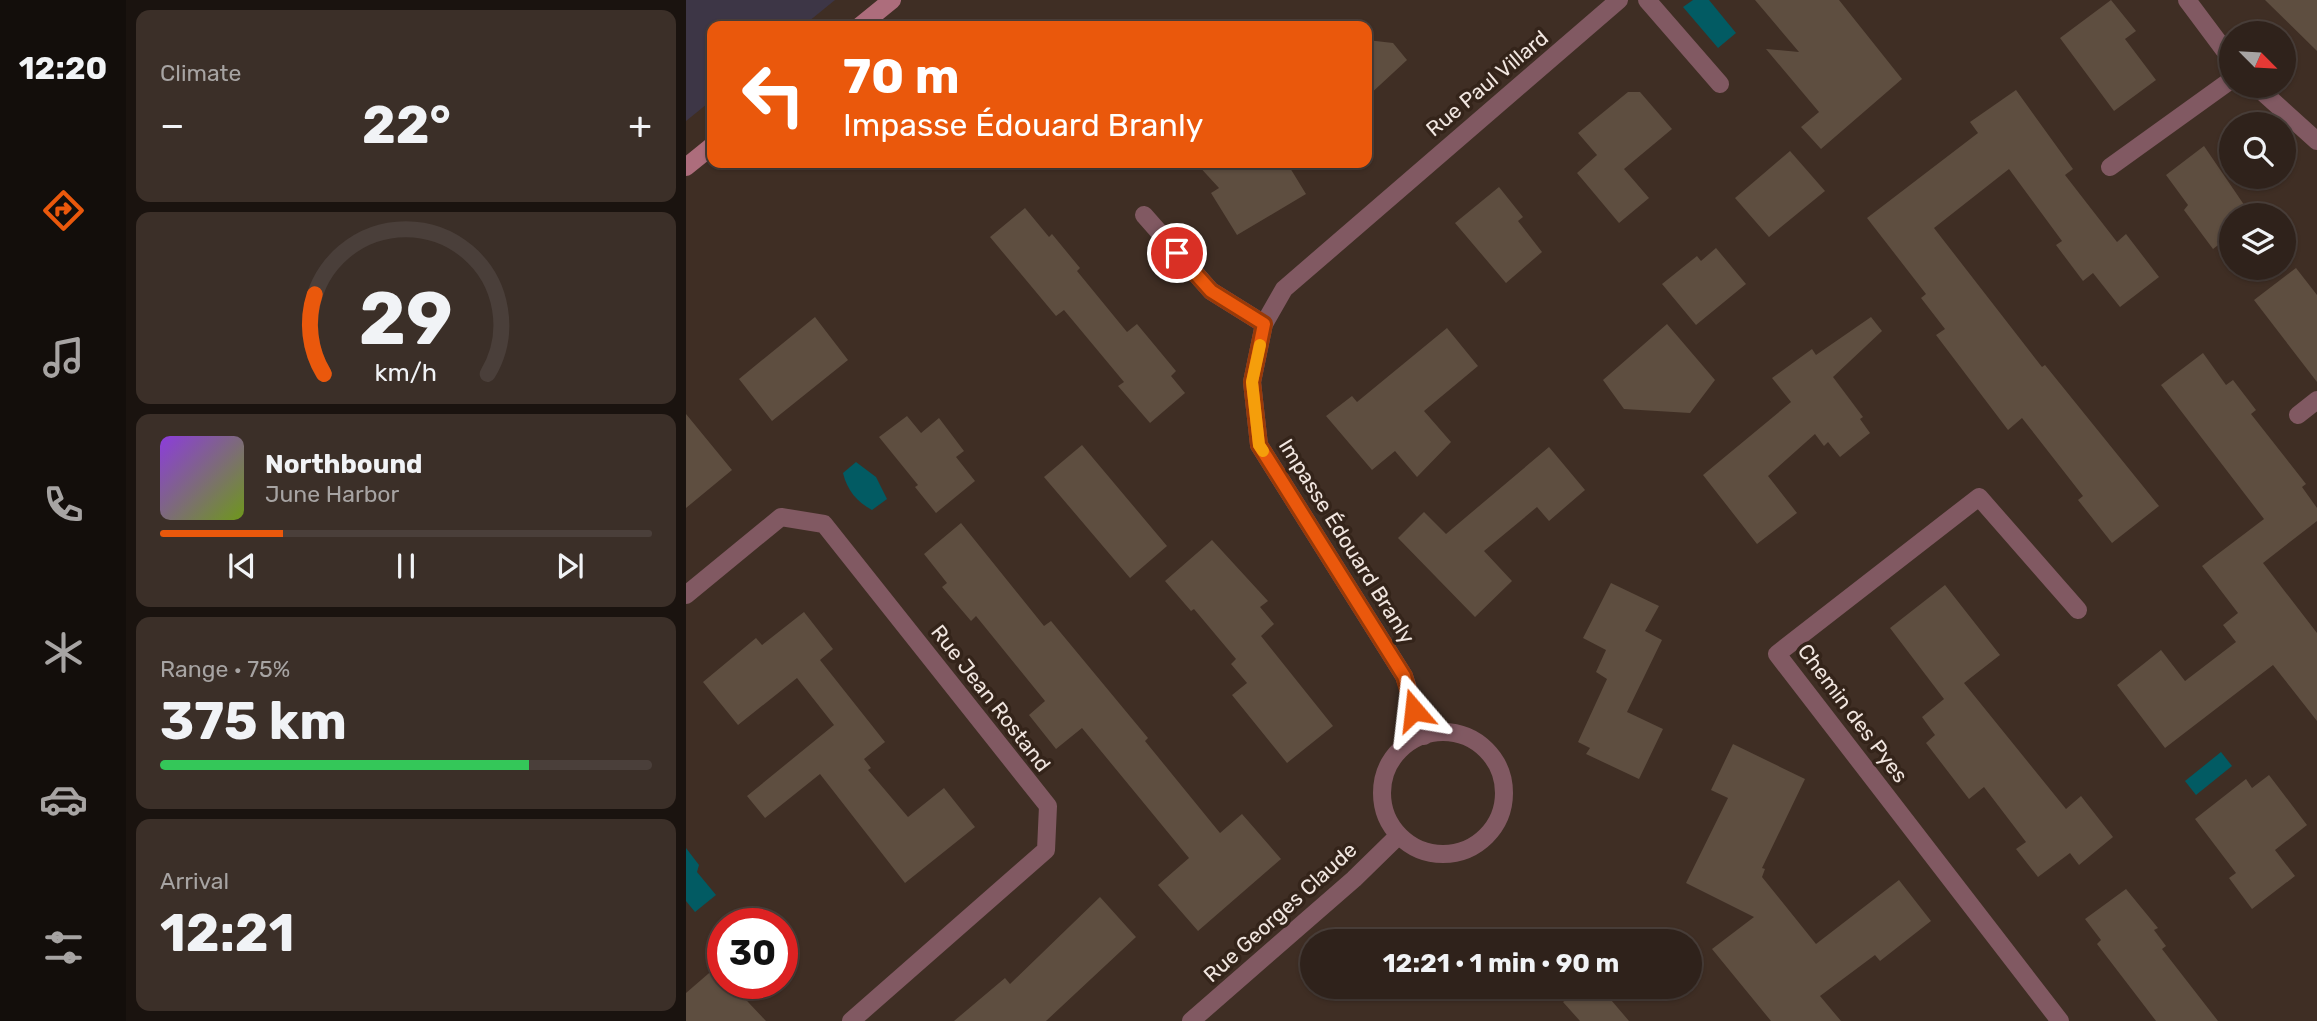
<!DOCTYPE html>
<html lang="en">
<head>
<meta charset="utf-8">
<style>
  body { margin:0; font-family:Rubik,sans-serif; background:#3b2f28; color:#f1f3f6; height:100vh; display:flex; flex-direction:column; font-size:26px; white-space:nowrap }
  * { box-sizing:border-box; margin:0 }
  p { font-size:23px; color:#a7a4a3 }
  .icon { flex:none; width:38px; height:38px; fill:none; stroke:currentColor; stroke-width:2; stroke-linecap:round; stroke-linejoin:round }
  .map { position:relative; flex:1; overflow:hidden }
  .drawer { display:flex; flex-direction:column; gap:10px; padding:10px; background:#1a130f; width:560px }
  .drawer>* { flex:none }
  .hud { position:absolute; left:21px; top:21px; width:665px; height:147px; border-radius:14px; box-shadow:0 2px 5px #0004,0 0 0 2px #4a3f3a; background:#ea580c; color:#fff; overflow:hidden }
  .needle { width:46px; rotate:114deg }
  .tools { position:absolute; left:1533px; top:21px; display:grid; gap:14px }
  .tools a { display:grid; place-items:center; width:77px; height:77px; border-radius:50%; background:#2f221b; box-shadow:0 2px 5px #0004,0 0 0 2px #4a3f3a; font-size:35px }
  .speed { position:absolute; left:21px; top:908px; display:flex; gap:14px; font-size:35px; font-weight:700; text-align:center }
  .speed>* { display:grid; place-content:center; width:91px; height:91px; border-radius:50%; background:#2f221b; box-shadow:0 2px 5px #0004,0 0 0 2px #4a3f3a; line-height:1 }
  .speed .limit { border:10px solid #d22; background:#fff; color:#111 }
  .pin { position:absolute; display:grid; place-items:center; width:60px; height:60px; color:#fff; margin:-30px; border:4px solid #fff; border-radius:50%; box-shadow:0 2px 7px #0007 }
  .me { position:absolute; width:77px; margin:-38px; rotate:343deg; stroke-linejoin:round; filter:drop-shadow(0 0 5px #0008) }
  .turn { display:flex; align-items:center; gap:24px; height:147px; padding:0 21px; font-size:32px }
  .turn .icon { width:91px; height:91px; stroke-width:2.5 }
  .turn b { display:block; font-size:49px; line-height:60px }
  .big { font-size:52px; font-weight:700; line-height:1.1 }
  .drawer .tile { flex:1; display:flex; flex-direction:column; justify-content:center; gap:10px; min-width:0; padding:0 24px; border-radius:14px; background:#3b2f28 }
  .drawer .dial { align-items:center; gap:0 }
  .dial svg { height:182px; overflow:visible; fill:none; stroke:#4a3f3a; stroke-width:7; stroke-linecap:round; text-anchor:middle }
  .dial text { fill:#f1f3f6; stroke:none }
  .song { display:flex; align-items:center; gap:21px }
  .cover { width:84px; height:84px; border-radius:10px; background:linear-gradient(135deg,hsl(270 70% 55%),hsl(80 70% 35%)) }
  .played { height:7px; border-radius:4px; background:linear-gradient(90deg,#ea580c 25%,#4a3f3a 25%) }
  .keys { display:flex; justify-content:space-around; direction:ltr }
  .heat { display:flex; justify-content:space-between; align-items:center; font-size:38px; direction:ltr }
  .charge { height:10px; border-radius:5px; background:linear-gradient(90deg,#34c759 75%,#4a3f3a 0) }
  .trip { position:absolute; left:614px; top:929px; width:402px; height:70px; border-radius:35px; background:#2f221b; box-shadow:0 2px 5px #0004,0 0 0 2px #4a3f3a; font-weight:700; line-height:70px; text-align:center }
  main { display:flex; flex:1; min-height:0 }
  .tabs { display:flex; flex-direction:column; width:126px; justify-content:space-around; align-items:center; background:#130e0b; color:#a7a4a3 }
  .tabs .icon { width:49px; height:49px }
  .tabs .active { color:#ea580c }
  .tabs b { font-size:32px; color:#f1f3f6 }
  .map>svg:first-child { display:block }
  .industrial { fill:#3d3646 }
  .water { fill:#025b63 }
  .building { fill:#5e4e40 }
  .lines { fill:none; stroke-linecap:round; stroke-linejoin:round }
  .pedestrian { stroke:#815962; stroke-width:18 }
  .minor { stroke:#815962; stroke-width:18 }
  .secondary { stroke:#ad6d7c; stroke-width:18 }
  .route-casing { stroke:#983908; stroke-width:18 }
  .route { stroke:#ea580c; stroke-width:12 }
  .slow { stroke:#f59e0b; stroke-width:12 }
  .labels { text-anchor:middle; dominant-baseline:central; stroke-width:7; stroke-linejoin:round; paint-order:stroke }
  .street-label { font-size:21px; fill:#f1e6e0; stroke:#34241a }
</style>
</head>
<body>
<main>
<nav class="tabs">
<b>12:20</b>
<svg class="icon active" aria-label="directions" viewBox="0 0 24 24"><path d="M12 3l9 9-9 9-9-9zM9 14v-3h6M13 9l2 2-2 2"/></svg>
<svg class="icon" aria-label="music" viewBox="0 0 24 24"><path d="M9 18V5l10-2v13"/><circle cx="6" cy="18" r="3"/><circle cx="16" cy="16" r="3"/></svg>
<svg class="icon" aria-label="phone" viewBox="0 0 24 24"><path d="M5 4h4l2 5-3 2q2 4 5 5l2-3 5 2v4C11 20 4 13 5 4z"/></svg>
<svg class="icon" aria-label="climate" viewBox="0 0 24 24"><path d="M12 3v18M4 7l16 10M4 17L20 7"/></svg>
<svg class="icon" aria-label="car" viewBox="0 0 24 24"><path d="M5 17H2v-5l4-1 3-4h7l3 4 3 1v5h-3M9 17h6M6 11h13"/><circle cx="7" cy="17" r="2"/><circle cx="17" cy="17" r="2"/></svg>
<svg class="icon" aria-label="filters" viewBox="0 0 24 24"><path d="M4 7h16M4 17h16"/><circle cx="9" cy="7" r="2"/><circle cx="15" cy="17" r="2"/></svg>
</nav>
<section class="drawer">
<div class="tile"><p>Climate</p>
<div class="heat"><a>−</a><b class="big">22°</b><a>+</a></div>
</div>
<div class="tile dial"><svg viewBox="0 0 100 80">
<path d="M14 69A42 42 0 1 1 86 69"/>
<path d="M14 69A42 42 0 0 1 10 34" stroke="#ea580c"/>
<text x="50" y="56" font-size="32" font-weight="700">29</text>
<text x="50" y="72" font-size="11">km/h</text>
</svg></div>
<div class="tile">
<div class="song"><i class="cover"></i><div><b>Northbound</b><p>June Harbor</p></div></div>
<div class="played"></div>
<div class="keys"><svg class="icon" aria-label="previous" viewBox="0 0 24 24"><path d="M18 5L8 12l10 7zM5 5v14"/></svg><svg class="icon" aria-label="pause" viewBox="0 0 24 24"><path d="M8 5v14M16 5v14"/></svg><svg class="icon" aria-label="next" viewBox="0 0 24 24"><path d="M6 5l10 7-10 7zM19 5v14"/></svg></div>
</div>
<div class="tile"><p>Range · 75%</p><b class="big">375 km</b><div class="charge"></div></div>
<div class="tile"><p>Arrival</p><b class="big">12:21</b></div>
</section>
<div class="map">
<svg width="1631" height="1021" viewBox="0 0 1631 1021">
  <rect width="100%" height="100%" fill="#3f2e24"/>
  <path class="industrial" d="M0 0H149L117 26H26V100L0 121Z"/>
  <path class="water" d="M1007 0H1023L1050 33 1032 48 997 7Z
    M170 462 190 477 201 499 186 510C171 502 161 490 157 473Z
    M1535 752 1546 766 1510 795 1499 781Z
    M0 848 13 865 11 872 30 895 9 912 0 901Z"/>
  <path class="building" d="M1069 0H1153L1216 79 1135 149 1115 127 1133 112 1080 49 1113 52Z
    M1425 0 1450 31 1439 39 1470 80 1428 111 1374 38Z
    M1579 0H1631V51Z
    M681 40 707 43 721 60 681 97Z
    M1330 90 1387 169 1379 175 1431 242 1440 234 1473 277 1434 307 1407 273 1397 281 1370 245 1376 241 1323 169 1248 228 1356 367 1359 365 1473 506 1426 543 1392 500 1397 496 1336 418 1322 430 1250 335 1259 329 1235 298 1240 294 1181 218 1292 133 1284 122Z
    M942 92H954L986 129 938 169 963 198 933 223 891 173 911 155 892 133Z
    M1518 146 1565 215H1545V235L1527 249 1498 210 1502 205 1480 175Z
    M1104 151 1139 191 1083 237 1049 198Z
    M510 163H601L620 194 551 235 525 193 533 188Z
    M813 187 837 217 832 221 856 252 820 283 769 223Z
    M339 208 363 237 366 234 394 268 391 271 441 332 451 324 490 371 485 376 499 393 464 423 432 386 438 382 378 310 370 316 304 237Z
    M1030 248 1060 284 1010 325 976 284 1011 256 1015 261Z
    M1610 268 1631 295V382L1568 300Z
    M129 317 162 360 86 421 53 379Z
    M1185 317 1196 331 1147 377 1177 417 1174 419 1184 433 1154 457 1142 442 1138 446 1129 434 1082 476 1111 513 1071 544 1017 475 1105 402 1086 378 1126 349 1130 355Z
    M981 324 1029 380 1004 413 938 409 917 380Z
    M761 328 792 366 738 411 765 442 731 477 709 451 686 470 640 416 666 396 671 402Z
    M1517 353 1540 385 1547 380 1570 410 1565 414 1620 484 1616 487 1631 508V521L1577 563 1631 633V721L1587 665 1479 748 1431 685 1475 650 1499 681 1550 642 1537 625 1552 613 1516 566 1578 519 1475 385Z
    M0 414 46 470 0 508Z
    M221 416 235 433 253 418 278 451 270 457 289 481 250 513 229 487 232 485 193 437Z
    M396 445 481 546 444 578 358 477Z
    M863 447 899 490 863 521 851 507 798 551 826 581 789 617 712 538 738 512 760 534Z
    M275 523 358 626 365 621 462 738 459 741 534 833 556 814 595 859 512 931 472 885 503 858 396 728 370 749 343 715 359 701 290 616 285 621 256 587 261 583 238 554Z
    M526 540 582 601 574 607 588 624 575 636 647 726 601 763 546 695 561 683 545 664 550 659 508 609 505 611 479 581Z
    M925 583 973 606 959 631 976 640 941 712 977 729 953 779 900 754 904 748 892 742 921 679 910 672 920 650 897 638Z
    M1259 585 1314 655 1278 683 1380 809 1395 796 1427 837 1393 865 1384 853 1352 877 1330 849 1340 842 1298 787 1283 799 1240 743 1249 735 1236 717 1258 699 1204 628Z
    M118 612 147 649 134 660 199 742 178 759 185 768 182 770 222 817 258 788 289 827 219 883 134 774 79 818 61 796 148 725 111 678 52 725 17 682 70 638 76 645Z
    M1047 744 1119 779 1076 868 1079 869 1076 877 1130 944 1213 880 1245 921 1194 961 1189 955 1134 996 1155 1021H1085L1026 949 1068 917 1000 883 1042 798 1025 790Z
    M1583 775 1621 825 1589 850 1609 876 1566 909 1543 878 1550 873 1509 819 1560 779 1566 788Z
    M1440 889 1472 928 1468 930 1480 946 1476 949 1532 1021H1470L1411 944 1415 940 1399 919Z
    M414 897 450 937 360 1021H268L319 978 324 984Z
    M37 961V984H45L80 1021H0V993Z
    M896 987H914L943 1021H894L877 1002Z"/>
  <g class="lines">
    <path class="pedestrian" d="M1570 86 1631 141"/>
    <path class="minor" d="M961 0 1034 84
      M1501 0 1545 59
      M1424 167 1545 80
      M458 215 525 291 578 324
      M1612 415 1631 400
      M0 595 95 517 138 524 362 806 360 850 165 1021
      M696 793a61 61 0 1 1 122 0a61 61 0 1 1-122 0Z
      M738 736 718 676 573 445 566 382 578 324 598 289 933 0
      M505 1021 668 879 712 836
      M1374 1021 1091 654 1293 497 1392 610"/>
    <path class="secondary" d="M174 26 206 0
      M0 167 26 146"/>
  </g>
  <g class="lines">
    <g class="route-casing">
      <path id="route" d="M491 253 525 291 578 324 566 382 573 445 718 676 728 710"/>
    </g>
    <use href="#route" class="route"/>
    <path class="slow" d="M574 345 566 382 573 445 577 451"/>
  </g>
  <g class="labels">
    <g class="street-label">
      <text transform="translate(801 83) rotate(-40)">Rue Paul Villard</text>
      <text transform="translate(661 541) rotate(58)">Impasse Édouard Branly</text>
      <text transform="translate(305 698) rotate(52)">Rue Jean Rostand</text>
      <text transform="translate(1167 713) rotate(53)">Chemin des Pyes</text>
      <text transform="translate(594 912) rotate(-42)">Rue Georges Claude</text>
    </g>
  </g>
</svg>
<div class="tools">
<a><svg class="needle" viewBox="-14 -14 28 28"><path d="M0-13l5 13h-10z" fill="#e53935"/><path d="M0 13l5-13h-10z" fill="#a7a4a3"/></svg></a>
<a><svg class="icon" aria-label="search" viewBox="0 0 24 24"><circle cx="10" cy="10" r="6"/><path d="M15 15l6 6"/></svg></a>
<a><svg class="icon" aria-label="layers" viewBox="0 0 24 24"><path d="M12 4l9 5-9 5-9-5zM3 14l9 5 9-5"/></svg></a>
</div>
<div class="speed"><div class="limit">30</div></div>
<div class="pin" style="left:491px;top:253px;background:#d93025"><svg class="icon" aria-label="arrive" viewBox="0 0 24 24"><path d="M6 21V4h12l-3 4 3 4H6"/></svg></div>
<svg class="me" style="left:728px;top:710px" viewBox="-20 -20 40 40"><path d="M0-17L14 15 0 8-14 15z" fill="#ea580c" stroke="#fff" stroke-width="4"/></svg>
<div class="trip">12:21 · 1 min · 90 m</div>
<div class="hud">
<div class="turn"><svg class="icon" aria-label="left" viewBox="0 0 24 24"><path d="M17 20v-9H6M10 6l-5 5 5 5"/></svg><div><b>70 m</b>Impasse Édouard Branly</div></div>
</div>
</div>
</main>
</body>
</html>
